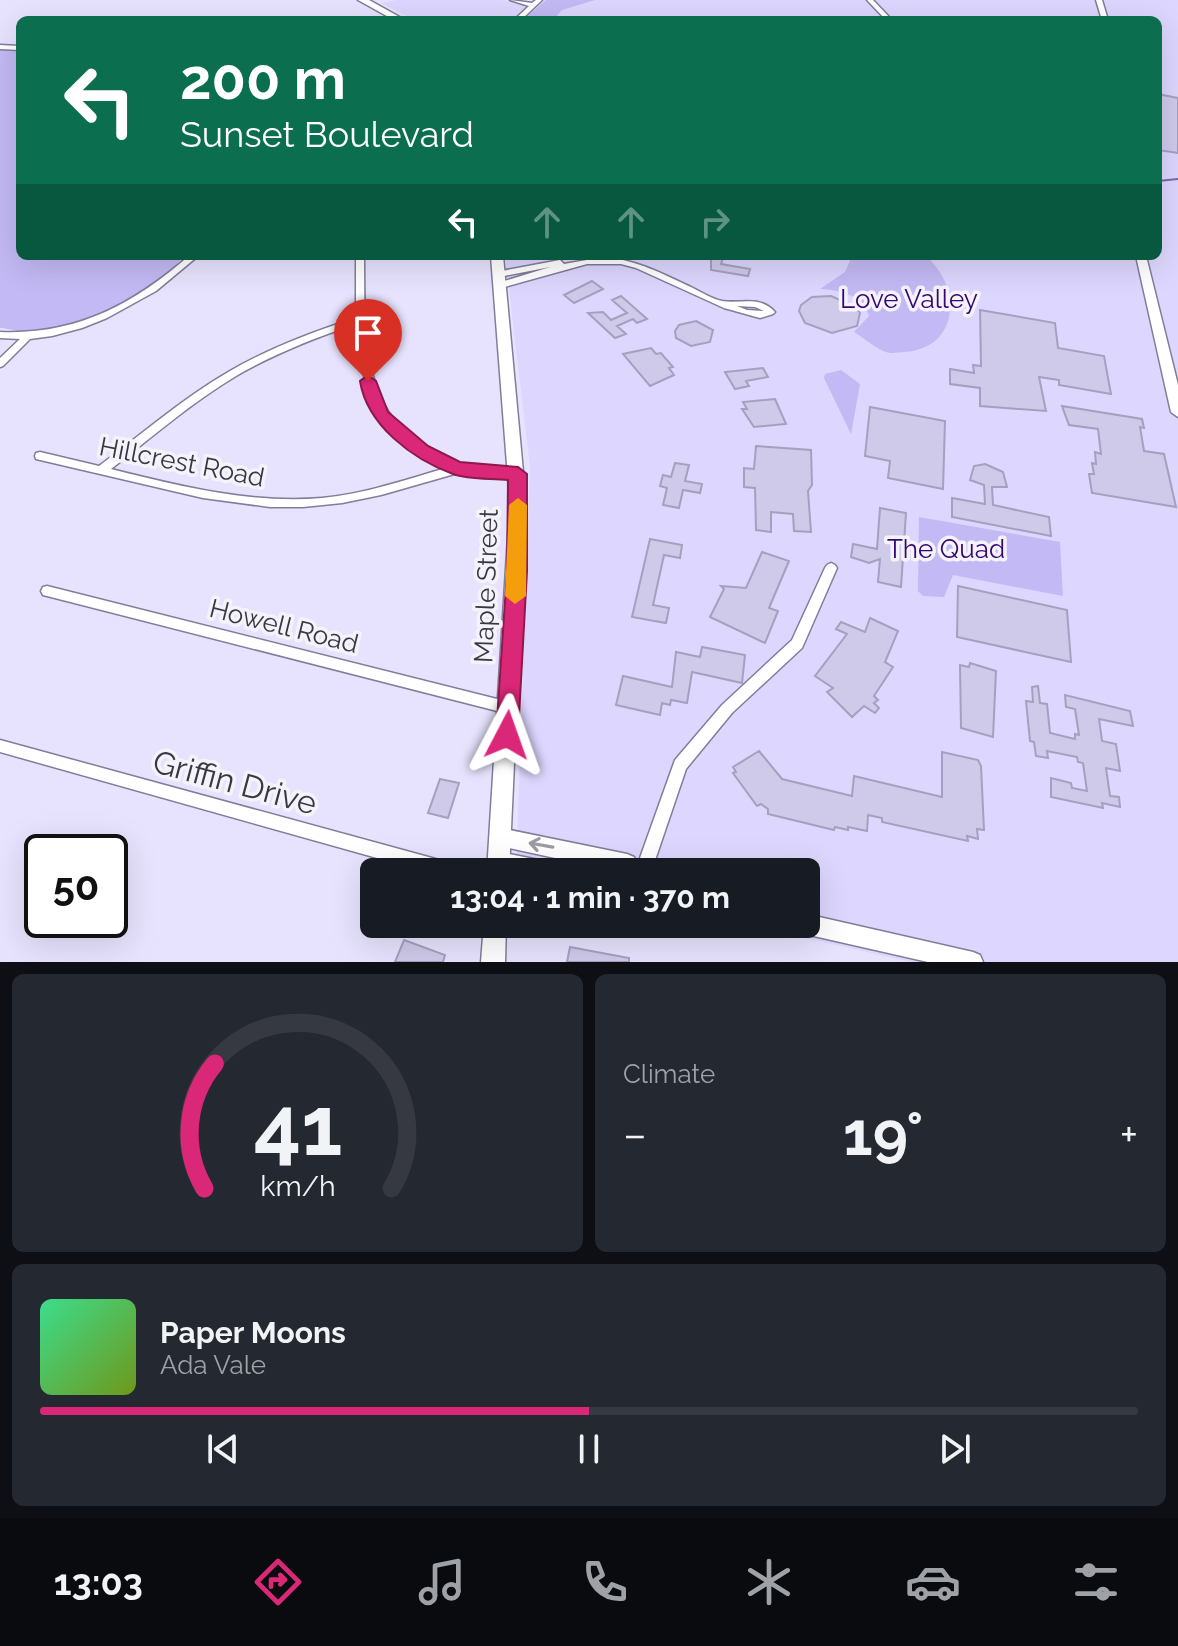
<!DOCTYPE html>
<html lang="en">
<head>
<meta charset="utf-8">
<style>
  body { margin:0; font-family:Raleway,sans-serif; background:#242831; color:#f1f3f6; height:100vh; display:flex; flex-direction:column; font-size:30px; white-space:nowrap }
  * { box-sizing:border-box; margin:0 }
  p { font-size:26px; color:#9ea1a6 }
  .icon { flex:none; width:44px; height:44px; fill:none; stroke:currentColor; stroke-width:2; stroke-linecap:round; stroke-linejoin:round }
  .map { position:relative; height:962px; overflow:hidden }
  .drawer { display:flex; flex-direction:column; gap:12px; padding:12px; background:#0d0f14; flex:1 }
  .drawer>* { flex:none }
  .top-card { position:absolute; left:16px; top:16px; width:1146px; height:244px; border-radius:12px; box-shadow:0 8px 32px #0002; background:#0b6e4f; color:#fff; overflow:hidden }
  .speed { position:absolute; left:24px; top:834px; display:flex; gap:16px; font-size:40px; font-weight:700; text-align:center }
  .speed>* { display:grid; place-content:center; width:104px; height:104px; border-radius:50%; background:#171b24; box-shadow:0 8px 32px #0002; line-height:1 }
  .speed .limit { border:4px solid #111; border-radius:12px; background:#fff; color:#111 }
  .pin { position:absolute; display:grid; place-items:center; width:68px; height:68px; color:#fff; margin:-82px -34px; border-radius:50% 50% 50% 0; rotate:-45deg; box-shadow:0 0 8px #0007 }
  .pin .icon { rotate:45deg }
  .me { position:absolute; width:88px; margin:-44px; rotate:4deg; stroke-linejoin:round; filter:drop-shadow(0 0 6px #0008) }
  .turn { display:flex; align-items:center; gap:28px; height:168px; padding:0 32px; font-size:36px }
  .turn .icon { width:104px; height:104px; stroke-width:2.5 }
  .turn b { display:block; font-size:56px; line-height:68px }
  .lanes { display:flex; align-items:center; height:76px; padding:0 32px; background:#0003; justify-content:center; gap:40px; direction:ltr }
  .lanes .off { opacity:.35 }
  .big { font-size:60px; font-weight:700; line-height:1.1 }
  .drawer .tile { flex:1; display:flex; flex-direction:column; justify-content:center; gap:12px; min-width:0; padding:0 28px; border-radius:12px; background:#242831 }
  .drawer .dial { align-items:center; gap:0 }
  .dial svg { height:208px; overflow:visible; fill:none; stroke:#363941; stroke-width:7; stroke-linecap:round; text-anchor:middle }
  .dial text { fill:#f1f3f6; stroke:none }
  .song { display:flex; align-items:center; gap:24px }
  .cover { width:96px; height:96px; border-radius:12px; background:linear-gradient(135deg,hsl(150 70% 55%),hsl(80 70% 35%)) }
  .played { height:8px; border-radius:4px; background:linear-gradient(90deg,#db2777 50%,#363941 50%) }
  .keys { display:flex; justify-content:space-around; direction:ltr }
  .heat { display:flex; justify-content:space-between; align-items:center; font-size:44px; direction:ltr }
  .drawer .tiles { flex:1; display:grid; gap:12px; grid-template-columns:1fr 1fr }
  .tile:last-child { grid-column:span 2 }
  .trip { position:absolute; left:360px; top:858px; width:460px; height:80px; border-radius:12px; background:#171b24; box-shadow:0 8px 32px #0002; font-weight:700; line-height:80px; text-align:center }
  .menu { display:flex; height:128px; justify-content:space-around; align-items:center; background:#090b0e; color:#9ea1a6 }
  .menu .icon { width:56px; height:56px }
  .menu .active { color:#db2777 }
  .menu b { font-size:36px; color:#f1f3f6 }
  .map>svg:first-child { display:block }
  .built { fill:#ddd6fe }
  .green { fill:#c3b9f4 }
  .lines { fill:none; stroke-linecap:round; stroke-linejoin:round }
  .stream { stroke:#7769ab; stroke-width:2 }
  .building { fill:#cfcaea; stroke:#a5a0bf; stroke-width:2 }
  .minor-casing { stroke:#817d9a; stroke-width:3 }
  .tertiary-casing { stroke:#817d9a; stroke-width:3 }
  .secondary-casing { stroke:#817d9a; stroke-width:3 }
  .minor { fill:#fff; fill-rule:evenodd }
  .tertiary { fill:#fff; fill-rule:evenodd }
  .secondary { fill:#fff; fill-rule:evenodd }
  .oneway { stroke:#9c9ba2 }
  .route { fill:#db2777; stroke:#8e194d; stroke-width:2 }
  .slow { fill:#f59e0b }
  .labels { text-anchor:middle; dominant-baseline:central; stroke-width:7; stroke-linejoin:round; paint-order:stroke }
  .park-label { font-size:26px; fill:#350674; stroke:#f4f3fa }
  .street-label { font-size:26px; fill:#393744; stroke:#f4f3fa }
  .near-street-label { font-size:32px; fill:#393744; stroke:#f4f3fa }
</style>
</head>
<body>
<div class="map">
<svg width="1178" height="962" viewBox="0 0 1178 962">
  <rect width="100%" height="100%" fill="#e7e3fe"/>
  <path class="built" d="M397 0H502L536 8 544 0H1178V962H911L743 924H806V872H516L530 467 505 256H1158V20H414L381 3Z"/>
  <path class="green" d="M546 0H595L562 10 553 20H523Z
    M0 49 17 50 20 54V256H184C160 287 77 332 37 333 25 333 12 329 0 328Z
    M852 256H926C963 288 959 349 904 352 898 352 891 354 886 352 875 348 864 338 854 332L869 316C863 295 840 290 820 289L845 272Z
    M841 370 860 384 851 434 824 378 825 374Z
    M919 517 1060 542 1063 596 953 575 944 597 923 596 918 591Z"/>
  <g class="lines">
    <path class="stream" d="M1158 181 1178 179"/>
  </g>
  <path class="building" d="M1158 94 1178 98V153L1158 150Z
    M711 256H724L721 264 750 269 748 276 711 270Z
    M592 281 603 289 574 303 564 295Z
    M621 296 647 319 637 323 633 319 617 326 626 334 615 338 588 313 603 312 611 320 627 313 612 300Z
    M831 296 856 307 860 313 857 326 832 333 805 323 799 311 801 305 812 297Z
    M980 310 1055 323 1058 348 1104 356 1111 394 1059 385V380L1039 377 1046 411 980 406V388L950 384V369L974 373 973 365 981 366Z
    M696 321 713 330 710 342 691 346 676 338 675 331 679 325Z
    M651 348 656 354 661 353 673 367 669 368 674 375 650 386 623 354Z
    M763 368 768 377 746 381 749 386 735 389 725 372Z
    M775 399 786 424 754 427 742 409H747L743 402Z
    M1062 406 1142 419 1144 428 1140 427 1144 451 1164 454 1176 507 1092 493 1089 474H1094L1092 463 1096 464 1095 452 1101 454 1098 429 1069 425Z
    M870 407 945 421 943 489 888 478 890 461 865 456Z
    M756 446 811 450 812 485 808 491 811 532 794 531 793 514 771 512V532L756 530 755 488 744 487V468L754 469Z
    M675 463 689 465 685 481 702 484 700 493 683 490 679 508 663 505 667 488 660 486 663 475 671 477Z
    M985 464 1003 472 1007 487H992L993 505 1049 517 1051 536 952 517V498L985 504 984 485 970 480 974 466Z
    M880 508 906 513 901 587 878 582 880 559 869 563 851 557 853 544 877 549Z
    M650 539 682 545 680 558 664 555 653 605 669 608 666 623 632 617Z
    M762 552 789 561 769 608 778 611 765 643 710 617 724 589 721 586 746 588Z
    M958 586 1067 610 1071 662 957 637Z
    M870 618 898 631 885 662 893 667 874 696 878 700 874 703 879 708 875 713 864 706 852 717 827 692 833 688 815 676 847 634 836 629 841 622 865 632Z
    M702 647 745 655 742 683 692 672 687 703 671 700 670 705 662 703 660 715 616 705 623 676 672 687 676 652 700 657Z
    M970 663 996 671 993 737 961 728 960 665 969 667Z
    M1038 686 1040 703 1047 704 1050 733 1075 739V734L1079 735 1075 709 1066 707 1065 695 1130 711 1133 726 1099 719 1102 741 1116 744 1120 771 1106 768 1110 796 1119 797 1120 807 1102 803 1103 808 1051 797V778L1071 783 1072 788 1087 791 1083 763 1078 762 1077 757 1047 751 1048 758 1036 756 1034 742 1030 741 1026 701 1033 702 1032 687Z
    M759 751 782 779 852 796 854 776 942 797V752L978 760 981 766 984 830 977 829 978 839 967 836 968 841 882 822V818L868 815 867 831 848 827V830L835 827 834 830 768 814V809L761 804 757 806 733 773 736 772 733 767Z
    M440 779 459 783 448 818 428 813Z
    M404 940 445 955 443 962H395Z
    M570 947 629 958V962H567Z"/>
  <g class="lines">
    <g class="minor-casing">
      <path id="minor" d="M510 0 532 3 536 0H542L521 20H514L529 6Z
        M867 0H873L892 20H886Z
        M1096 0H1102L1108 20H1102Z
        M0 45 20 46V50L0 49Z
        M189 256H198L156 291 107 318 82 328 52 336 30 339 3 366 0 367V358L20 339 0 338V332C76 335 132 305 189 256Z
        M356 256H364C365 346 359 427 457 464 476 471 511 463 523 474L522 477 478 476 458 473 381 495 342 503 303 507H270L203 498 36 459 35 456 36 453 40 452 99 466C142 434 183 398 230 371 270 348 312 332 356 318ZM356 324C360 376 372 425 418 455 426 460 437 464 446 468 405 480 364 494 322 498 250 504 179 486 111 469 152 437 191 403 236 376 274 354 314 338 356 324Z
        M604 257C637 260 663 274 693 288 701 292 712 299 722 301 741 304 760 295 775 312L773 314 760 318 724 308 636 268 621 264H587L501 288 497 285 498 283 550 267 499 277 495 274 496 272 560 260 564 264ZM737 306 755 307 764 311 747 310Z
        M831 563 835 565 837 568 802 648 732 713 686 769 651 872H635L675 760 722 705 792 640 825 568 827 565Z
        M47 586 509 702 514 704 516 708 514 712 509 714 47 596 43 595 41 591 43 587Z
        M0 740 454 864 459 867 462 872H427L0 752Z"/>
    </g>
    <g class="tertiary-casing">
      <path id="tertiary" d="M1136 256H1146L1178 385V417L1171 412Z
        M500 828 627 854 634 857 643 872H619L500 846 493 844 491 837 493 830Z
        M499 852 549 862 556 865 559 872H499L492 869 489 862 492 855Z
        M806 914 973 952 980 955 983 962H928L805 934 798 931 795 924H806Z"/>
    </g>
    <g class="secondary-casing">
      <path id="secondary" d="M358 0H369L405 20H394Z
        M491 256H503L526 504 509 872H487L510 504Z
        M484 924H506L505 962H481Z"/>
    </g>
    <use href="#minor" class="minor"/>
    <use href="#tertiary" class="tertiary"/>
    <use href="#secondary" class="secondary"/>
  </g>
  <defs><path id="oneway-shaft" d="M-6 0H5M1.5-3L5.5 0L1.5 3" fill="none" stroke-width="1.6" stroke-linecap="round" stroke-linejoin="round" transform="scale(2)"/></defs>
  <use class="oneway" href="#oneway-shaft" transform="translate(541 845) rotate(-170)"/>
  <path class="route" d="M368 375 376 381 388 412 428 446 460 462 518 467 527 474V571L518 735 515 743 507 746 499 743 496 735 507 571 508 480C491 478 469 480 453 474 412 459 367 425 360 381Z"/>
  <path class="slow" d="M518 498 527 505 526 596 515 604 505 596 509 505Z"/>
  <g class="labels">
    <g class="park-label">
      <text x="909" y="299">Love Valley</text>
      <text x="946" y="549">The Quad</text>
    </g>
    <g class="street-label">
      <text transform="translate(182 462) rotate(11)">Hillcrest Road</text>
      <text transform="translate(486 586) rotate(-88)">Maple Street</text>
      <text transform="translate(284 626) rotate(14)">Howell Road</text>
    </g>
    <g class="near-street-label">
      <text transform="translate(235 782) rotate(15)">Griffin Drive</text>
    </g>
  </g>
</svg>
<div class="speed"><div class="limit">50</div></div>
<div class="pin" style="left:368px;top:381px;background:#d93025"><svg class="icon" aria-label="arrive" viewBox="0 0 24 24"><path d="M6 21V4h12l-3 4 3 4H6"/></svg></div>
<svg class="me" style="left:507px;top:735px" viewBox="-20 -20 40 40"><path d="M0-17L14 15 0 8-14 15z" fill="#db2777" stroke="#fff" stroke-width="4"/></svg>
<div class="trip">13:04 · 1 min · 370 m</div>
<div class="top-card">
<div class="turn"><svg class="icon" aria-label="left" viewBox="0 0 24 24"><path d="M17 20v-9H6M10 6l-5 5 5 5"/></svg><div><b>200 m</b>Sunset Boulevard</div></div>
<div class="lanes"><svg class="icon" aria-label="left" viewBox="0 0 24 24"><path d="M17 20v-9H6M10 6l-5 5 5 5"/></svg><svg class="icon off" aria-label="ahead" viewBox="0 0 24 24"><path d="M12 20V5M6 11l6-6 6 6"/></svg><svg class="icon off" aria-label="ahead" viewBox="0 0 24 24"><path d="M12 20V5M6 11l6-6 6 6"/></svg><svg class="icon off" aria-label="right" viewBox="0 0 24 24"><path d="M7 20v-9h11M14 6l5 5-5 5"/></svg></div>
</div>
</div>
<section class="drawer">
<div class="tiles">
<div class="tile dial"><svg viewBox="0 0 100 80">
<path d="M14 69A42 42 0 1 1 86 69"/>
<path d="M14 69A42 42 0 0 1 18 21" stroke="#db2777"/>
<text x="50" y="56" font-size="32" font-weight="700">41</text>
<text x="50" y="72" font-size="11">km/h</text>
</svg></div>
<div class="tile"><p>Climate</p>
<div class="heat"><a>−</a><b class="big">19°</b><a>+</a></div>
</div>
<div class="tile">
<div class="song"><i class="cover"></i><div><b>Paper Moons</b><p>Ada Vale</p></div></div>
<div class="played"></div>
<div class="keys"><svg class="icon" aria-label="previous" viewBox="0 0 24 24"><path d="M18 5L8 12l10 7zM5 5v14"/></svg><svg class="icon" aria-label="pause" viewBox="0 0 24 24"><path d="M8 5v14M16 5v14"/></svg><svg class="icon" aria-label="next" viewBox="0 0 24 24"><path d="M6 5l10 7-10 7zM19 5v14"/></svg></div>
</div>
</div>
</section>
<nav class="menu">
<b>13:03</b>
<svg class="icon active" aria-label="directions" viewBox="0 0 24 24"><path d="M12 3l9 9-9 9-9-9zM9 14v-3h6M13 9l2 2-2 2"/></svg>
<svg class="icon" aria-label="music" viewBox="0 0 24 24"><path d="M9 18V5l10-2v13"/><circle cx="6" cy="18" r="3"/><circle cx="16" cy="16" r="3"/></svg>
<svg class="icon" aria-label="phone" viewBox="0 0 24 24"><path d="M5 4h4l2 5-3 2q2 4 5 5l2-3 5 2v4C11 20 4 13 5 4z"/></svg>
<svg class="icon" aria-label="climate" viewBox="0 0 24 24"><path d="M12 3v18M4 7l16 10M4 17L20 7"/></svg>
<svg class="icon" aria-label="car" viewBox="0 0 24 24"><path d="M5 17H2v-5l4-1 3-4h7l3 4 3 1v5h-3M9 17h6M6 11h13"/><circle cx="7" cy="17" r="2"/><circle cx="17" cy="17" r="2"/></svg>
<svg class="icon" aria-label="filters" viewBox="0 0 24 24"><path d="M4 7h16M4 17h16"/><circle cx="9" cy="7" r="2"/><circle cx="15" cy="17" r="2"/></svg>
</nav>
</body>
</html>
